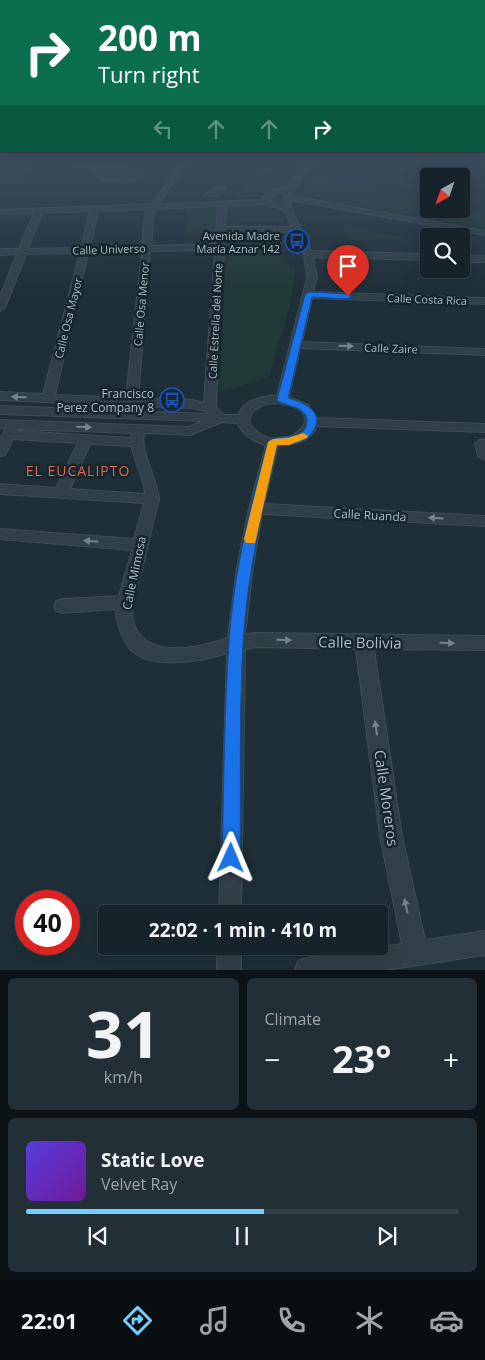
<!DOCTYPE html>
<html lang="en">
<head>
<meta charset="utf-8">
<style>
  body { margin:0; font-family:"Open Sans",sans-serif; background:#232f36; color:#f1f3f6; height:100vh; display:flex; flex-direction:column; font-size:19px; white-space:nowrap }
  * { box-sizing:border-box; margin:0 }
  p { font-size:16px; color:#9ea4a8 }
  .icon { flex:none; width:28px; height:28px; fill:none; stroke:currentColor; stroke-width:2; stroke-linecap:round; stroke-linejoin:round }
  .map { position:relative; height:970px; overflow:hidden }
  .drawer { display:flex; flex-direction:column; gap:8px; padding:8px; background:#0c1317; flex:1 }
  .drawer>* { flex:none }
  .hud { position:absolute; left:0px; top:0px; width:485px; height:152px; box-shadow:0 5px 20px #0002,0 0 0 1px #354047; background:#0b6e4f; color:#fff; overflow:hidden }
  .needle { width:32px; rotate:220deg }
  .controls { position:absolute; left:420px; top:168px; display:grid; gap:10px }
  .controls a { display:grid; place-items:center; width:50px; height:50px; border-radius:5px; background:#16232a; box-shadow:0 5px 20px #0002,0 0 0 1px #354047; font-size:25px }
  .speed { position:absolute; left:15px; top:890px; display:flex; gap:10px; font-size:25px; font-weight:700; text-align:center }
  .speed>* { display:grid; place-content:center; width:65px; height:65px; border-radius:50%; background:#16232a; box-shadow:0 5px 20px #0002,0 0 0 1px #354047; line-height:1 }
  .speed .limit { border:8px solid #d22; background:#fff; color:#111 }
  .pin { position:absolute; display:grid; place-items:center; width:42px; height:42px; color:#fff; margin:-51px -21px; border-radius:50% 50% 50% 0; rotate:-45deg; box-shadow:0 0 5px #0007 }
  .pin .icon { rotate:45deg }
  .me { position:absolute; width:55px; margin:-28px; rotate:1deg; stroke-linejoin:round; filter:drop-shadow(0 0 4px #0008) }
  .turn { display:flex; align-items:center; gap:18px; height:105px; padding:0 15px; font-size:22px }
  .turn .icon { width:65px; height:65px; stroke-width:2.5 }
  .turn b { display:block; font-size:35px; line-height:42px }
  .lanes { display:flex; align-items:center; height:48px; padding:0 15px; background:#0003; justify-content:center; gap:25px; direction:ltr }
  .lanes .off { opacity:.35 }
  .big { font-size:38px; font-weight:700; line-height:1.1 }
  .drawer .card { flex:1; display:flex; flex-direction:column; justify-content:center; gap:8px; min-width:0; padding:0 18px; border-radius:8px; background:#232f36 }
  .drawer .dial { align-items:center; gap:0 }
  .dial b { font-size:65px; line-height:1 }
  .song { display:flex; align-items:center; gap:15px }
  .cover { width:60px; height:60px; border-radius:8px; background:linear-gradient(135deg,hsl(250 70% 55%),hsl(280 70% 35%)) }
  .played { height:5px; border-radius:2px; background:linear-gradient(90deg,#76cdff 55%,#354047 55%) }
  .keys { display:flex; justify-content:space-around; direction:ltr }
  .heat { display:flex; justify-content:space-between; align-items:center; font-size:28px; direction:ltr }
  .drawer .tiles { flex:1; display:grid; gap:8px; grid-template-columns:1fr 1fr }
  .card:last-child { grid-column:span 2 }
  .trip { position:absolute; left:98px; top:905px; width:290px; height:50px; border-radius:5px; background:#16232a; box-shadow:0 5px 20px #0002,0 0 0 1px #354047; font-weight:700; line-height:50px; text-align:center }
  .tab-bar { display:flex; height:80px; justify-content:space-around; align-items:center; background:#090e11; color:#9ea4a8 }
  .tab-bar .icon { width:35px; height:35px }
  .tab-bar .current { color:#76cdff }
  .tab-bar b { font-size:22px; color:#f1f3f6 }
  .map>svg:first-child { display:block }
  .green { fill:#203936 }
  .building { fill:#2c424c; stroke:#19272e }
  .lines { fill:none; stroke-linecap:round; stroke-linejoin:round }
  .minor-casing { stroke:#3e4c55; stroke-width:2 }
  .minor { fill:#314048; fill-rule:evenodd }
  .oneway { fill:#74848d }
  .route { fill:#1a73e8; stroke:#114b97 }
  .slow { fill:#f59e0b }
  .labels { text-anchor:middle; dominant-baseline:central; stroke-width:5; stroke-linejoin:round; paint-order:stroke }
  .far-poi-label { font-size:11px; fill:#abbcc5; stroke:#17252c; text-anchor:end }
  .far-street-label { font-size:11px; fill:#abbcc5; stroke:#17252c }
  .poi-label { font-size:12px; fill:#abbcc5; stroke:#17252c; text-anchor:end }
  .street-label { font-size:12px; fill:#abbcc5; stroke:#17252c }
  .neighbourhood-label { font-size:14px; letter-spacing:1px; fill:#db6b50; stroke:#17252c }
  .near-street-label { font-size:15px; fill:#abbcc5; stroke:#17252c }
</style>
</head>
<body>
<div class="map">
<svg width="485" height="970" viewBox="0 0 485 970">
  <rect width="100%" height="100%" fill="#1e2f38"/>
  <path class="green" d="M0 158H35L26 185 0 186Z
    M401 158H474L473 162 469 161 468 165 428 160 419 166 399 160Z
    M252 163H254L237 182 206 183 203 186H200L209 176 186 174 179 181 176 180 182 172 218 175 216 179C236 182 239 178 252 163Z
    M259 167H299L268 173 257 179 286 182 283 186 269 190 261 196 235 197Z
    M312 173 369 188 379 185V190L429 199V209H452V212L471 213 485 211V228L301 196Z
    M261 206 280 213 284 222 238 221 237 223H241V227L229 225 227 227V207Z
    M186 208H216L214 235H184Z
    M344 226 411 239V241L347 239Z
    M227 231H263L262 237 243 235 241 240 293 242 226 243Z
    M282 243 286 265 295 266C295 304 278 340 269 377L220 392 226 245Z"/>
  <path class="building" d="M80 158H117V163H132L128 167 145 169 147 178 124 185 98 182V179L91 171 71 169V160Z
    M231 185 221 197 200 198 211 186Z"/>
  <g class="lines">
    <g class="minor-casing">
      <path id="minor" d="M184 158H190L158 204 261 200 267 192 287 187 311 158H318L294 189 292 196 485 231V235L290 200 292 210 311 251 429 254V260L313 257 317 278 313 292 485 298V304L312 298 302 342 485 349V355L300 348 289 397 308 405 317 418 485 424V432L317 426C310 442 294 445 278 446L264 504 485 516V526L262 514 253 567 245 634 258 633 485 636V650L374 649 402 836 425 940 485 931V955L386 970H295L298 961 307 958 402 944 380 836 356 649 258 647 245 649 241 914H219L227 653C204 661 158 669 136 654 123 646 116 623 116 609L62 613 56 611 54 606 56 601 62 599 119 596 132 550 0 539V529L134 539 144 503 0 494V484L56 488 78 443 13 439 5 455 0 456V439L6 428H0V420L189 427 203 421 0 414V406L209 414 206 411 192 408 0 400V392L43 394 80 253 26 254 5 308 0 311V296L17 254 0 255V249H19L34 213 0 214V210L152 204ZM285 192 283 206 269 201 273 196ZM264 204 285 211 292 227H225L226 206ZM218 206 215 244 151 246 154 209ZM146 209 142 246 90 247 98 211ZM90 211 81 248 28 249 42 213ZM225 231 294 232 304 254 307 278 277 396C264 395 242 400 239 415H224L216 407ZM215 250 204 403 192 400 138 398 150 251ZM142 251 126 398 55 395 88 253ZM274 403C345 409 276 467 249 422L252 412 263 405ZM222 422 237 423C244 435 252 441 266 445L249 509 237 567 228 638C197 649 133 662 132 611 132 602 137 590 139 581 146 554 152 526 159 499 157 478 140 452 144 433L190 435ZM18 429 132 433 131 438 17 431ZM90 444 131 446 144 486 145 494 70 489Z
        M474 158H480L476 165 474 166 471 164Z
        M461 256H485V262H461Z
        M481 439 485 440V460L478 456 475 443Z
        M217 946H241V970H217Z"/>
    </g>
    <use href="#minor" class="minor"/>
  </g>
  <defs><path id="oneway-solid" d="M-6-.8H1V-3.2L6.5 0L1 3.2V.8H-6Z" transform="scale(1.25)"/></defs>
  <g class="oneway">
    <use href="#oneway-solid" transform="translate(346 346) rotate(2)"/>
    <use href="#oneway-solid" transform="translate(19 397) rotate(-178)"/>
    <use href="#oneway-solid" transform="translate(84 427) rotate(2)"/>
    <use href="#oneway-solid" transform="translate(436 518) rotate(-177)"/>
    <use href="#oneway-solid" transform="translate(91 541) rotate(-175)"/>
    <use href="#oneway-solid" transform="translate(284 640) rotate(1)"/>
    <use href="#oneway-solid" transform="translate(447 643) rotate(1)"/>
    <use href="#oneway-solid" transform="translate(376 728) rotate(-98)"/>
    <use href="#oneway-solid" transform="translate(406 906) rotate(-102)"/>
  </g>
  <linearGradient id="sky" x2="0" y2="1"><stop stop-color="#101a1f"/><stop offset="0.54" stop-color="#3b4d5e"/><stop offset="1" stop-color="#3b4d5e" stop-opacity="0"/></linearGradient>
  <rect width="485" height="294" fill="url(#sky)"/>
  <path class="route" d="M309 292 348 294 352 296 348 299 312 297 288 398C303 402 326 412 313 431 310 437 303 441 297 443 291 444 284 444 277 445 262 510 247 576 243 644 239 715 241 786 240 858L237 864 231 867 225 864 222 858C224 786 224 715 229 644 233 575 250 508 268 442 277 432 306 443 307 422 307 417 306 415 302 411 295 405 284 406 277 400L305 295Z"/>
  <path class="slow" d="M303 433 308 436 307 438 289 445H277L256 539 255 543H246L244 539 268 442 273 439 288 438Z"/>
  <defs>
    <g id="bus-ring" transform="scale(1.25)"><circle r="9.5" fill="#17252c" stroke="#1a4fb4" stroke-width="1.5"/><path d="M-5-6H5V4H4V6H2V4H-2V6H-4V4H-5ZM-3.5-4V0h7V-4ZM-3.5 1.2v1.5H-2V1.2ZM2 1.2v1.5H3.5V1.2Z" fill="#1a4fb4"/></g>
  </defs>
  <g fill-rule="evenodd">
    <use href="#bus-ring" x="297" y="241"/>
    <use href="#bus-ring" x="172" y="400"/>
  </g>
  <g class="labels">
    <g class="far-poi-label">
      <text x="280" y="235">Avenida Madre<tspan x="280" dy="13">María Aznar 142</tspan></text>
    </g>
    <g class="far-street-label">
      <text transform="translate(109 249) rotate(-2)">Calle Universo</text>
      <text transform="translate(427 299) rotate(2)">Calle Costa Rica</text>
      <text transform="translate(141 304) rotate(-85)">Calle Osa Menor</text>
      <text transform="translate(68 318) rotate(-76)">Calle Osa Mayor</text>
      <text transform="translate(215 321) rotate(-87)">Calle Estrella del Norte</text>
      <text transform="translate(391 348) rotate(2)">Calle Zaire</text>
    </g>
    <g class="poi-label">
      <text x="154" y="393">Francisco<tspan x="154" dy="14">Perez Company 8</tspan></text>
    </g>
    <g class="street-label">
      <text transform="translate(370 515) rotate(3)">Calle Ruanda</text>
      <text transform="translate(134 573) rotate(-78)">Calle Mimosa</text>
    </g>
    <g class="neighbourhood-label">
      <text x="78" y="470">EL EUCALIPTO</text>
    </g>
    <g class="near-street-label">
      <text transform="translate(360 642) rotate(1)">Calle Bolivia</text>
      <text transform="translate(387 798) rotate(82)">Calle Moreros</text>
    </g>
  </g>
</svg>
<div class="controls">
<a><svg class="needle" viewBox="-14 -14 28 28"><path d="M0-13l5 13h-10z" fill="#e53935"/><path d="M0 13l5-13h-10z" fill="#9ea4a8"/></svg></a>
<a><svg class="icon" aria-label="search" viewBox="0 0 24 24"><circle cx="10" cy="10" r="6"/><path d="M15 15l6 6"/></svg></a>
</div>
<div class="speed"><div class="limit">40</div></div>
<div class="pin" style="left:348px;top:296px;background:#d93025"><svg class="icon" aria-label="arrive" viewBox="0 0 24 24"><path d="M6 21V4h12l-3 4 3 4H6"/></svg></div>
<svg class="me" style="left:231px;top:858px" viewBox="-20 -20 40 40"><path d="M0-17L14 15 0 8-14 15z" fill="#1a73e8" stroke="#fff" stroke-width="4"/></svg>
<div class="trip">22:02 · 1 min · 410 m</div>
<div class="hud">
<div class="turn"><svg class="icon" aria-label="right" viewBox="0 0 24 24"><path d="M7 20v-9h11M14 6l5 5-5 5"/></svg><div><b>200 m</b>Turn right</div></div>
<div class="lanes"><svg class="icon off" aria-label="left" viewBox="0 0 24 24"><path d="M17 20v-9H6M10 6l-5 5 5 5"/></svg><svg class="icon off" aria-label="ahead" viewBox="0 0 24 24"><path d="M12 20V5M6 11l6-6 6 6"/></svg><svg class="icon off" aria-label="ahead" viewBox="0 0 24 24"><path d="M12 20V5M6 11l6-6 6 6"/></svg><svg class="icon" aria-label="right" viewBox="0 0 24 24"><path d="M7 20v-9h11M14 6l5 5-5 5"/></svg></div>
</div>
</div>
<section class="drawer">
<div class="tiles">
<div class="card dial"><b>31</b><p>km/h</p></div>
<div class="card"><p>Climate</p>
<div class="heat"><a>−</a><b class="big">23°</b><a>+</a></div>
</div>
<div class="card">
<div class="song"><i class="cover"></i><div><b>Static Love</b><p>Velvet Ray</p></div></div>
<div class="played"></div>
<div class="keys"><svg class="icon" aria-label="previous" viewBox="0 0 24 24"><path d="M18 5L8 12l10 7zM5 5v14"/></svg><svg class="icon" aria-label="pause" viewBox="0 0 24 24"><path d="M8 5v14M16 5v14"/></svg><svg class="icon" aria-label="next" viewBox="0 0 24 24"><path d="M6 5l10 7-10 7zM19 5v14"/></svg></div>
</div>
</div>
</section>
<nav class="tab-bar">
<b>22:01</b>
<svg class="icon current" aria-label="directions" viewBox="0 0 24 24"><path d="M12 3l9 9-9 9-9-9zM9 14v-3h6M13 9l2 2-2 2"/></svg>
<svg class="icon" aria-label="music" viewBox="0 0 24 24"><path d="M9 18V5l10-2v13"/><circle cx="6" cy="18" r="3"/><circle cx="16" cy="16" r="3"/></svg>
<svg class="icon" aria-label="phone" viewBox="0 0 24 24"><path d="M5 4h4l2 5-3 2q2 4 5 5l2-3 5 2v4C11 20 4 13 5 4z"/></svg>
<svg class="icon" aria-label="climate" viewBox="0 0 24 24"><path d="M12 3v18M4 7l16 10M4 17L20 7"/></svg>
<svg class="icon" aria-label="car" viewBox="0 0 24 24"><path d="M5 17H2v-5l4-1 3-4h7l3 4 3 1v5h-3M9 17h6M6 11h13"/><circle cx="7" cy="17" r="2"/><circle cx="17" cy="17" r="2"/></svg>
</nav>
</body>
</html>
